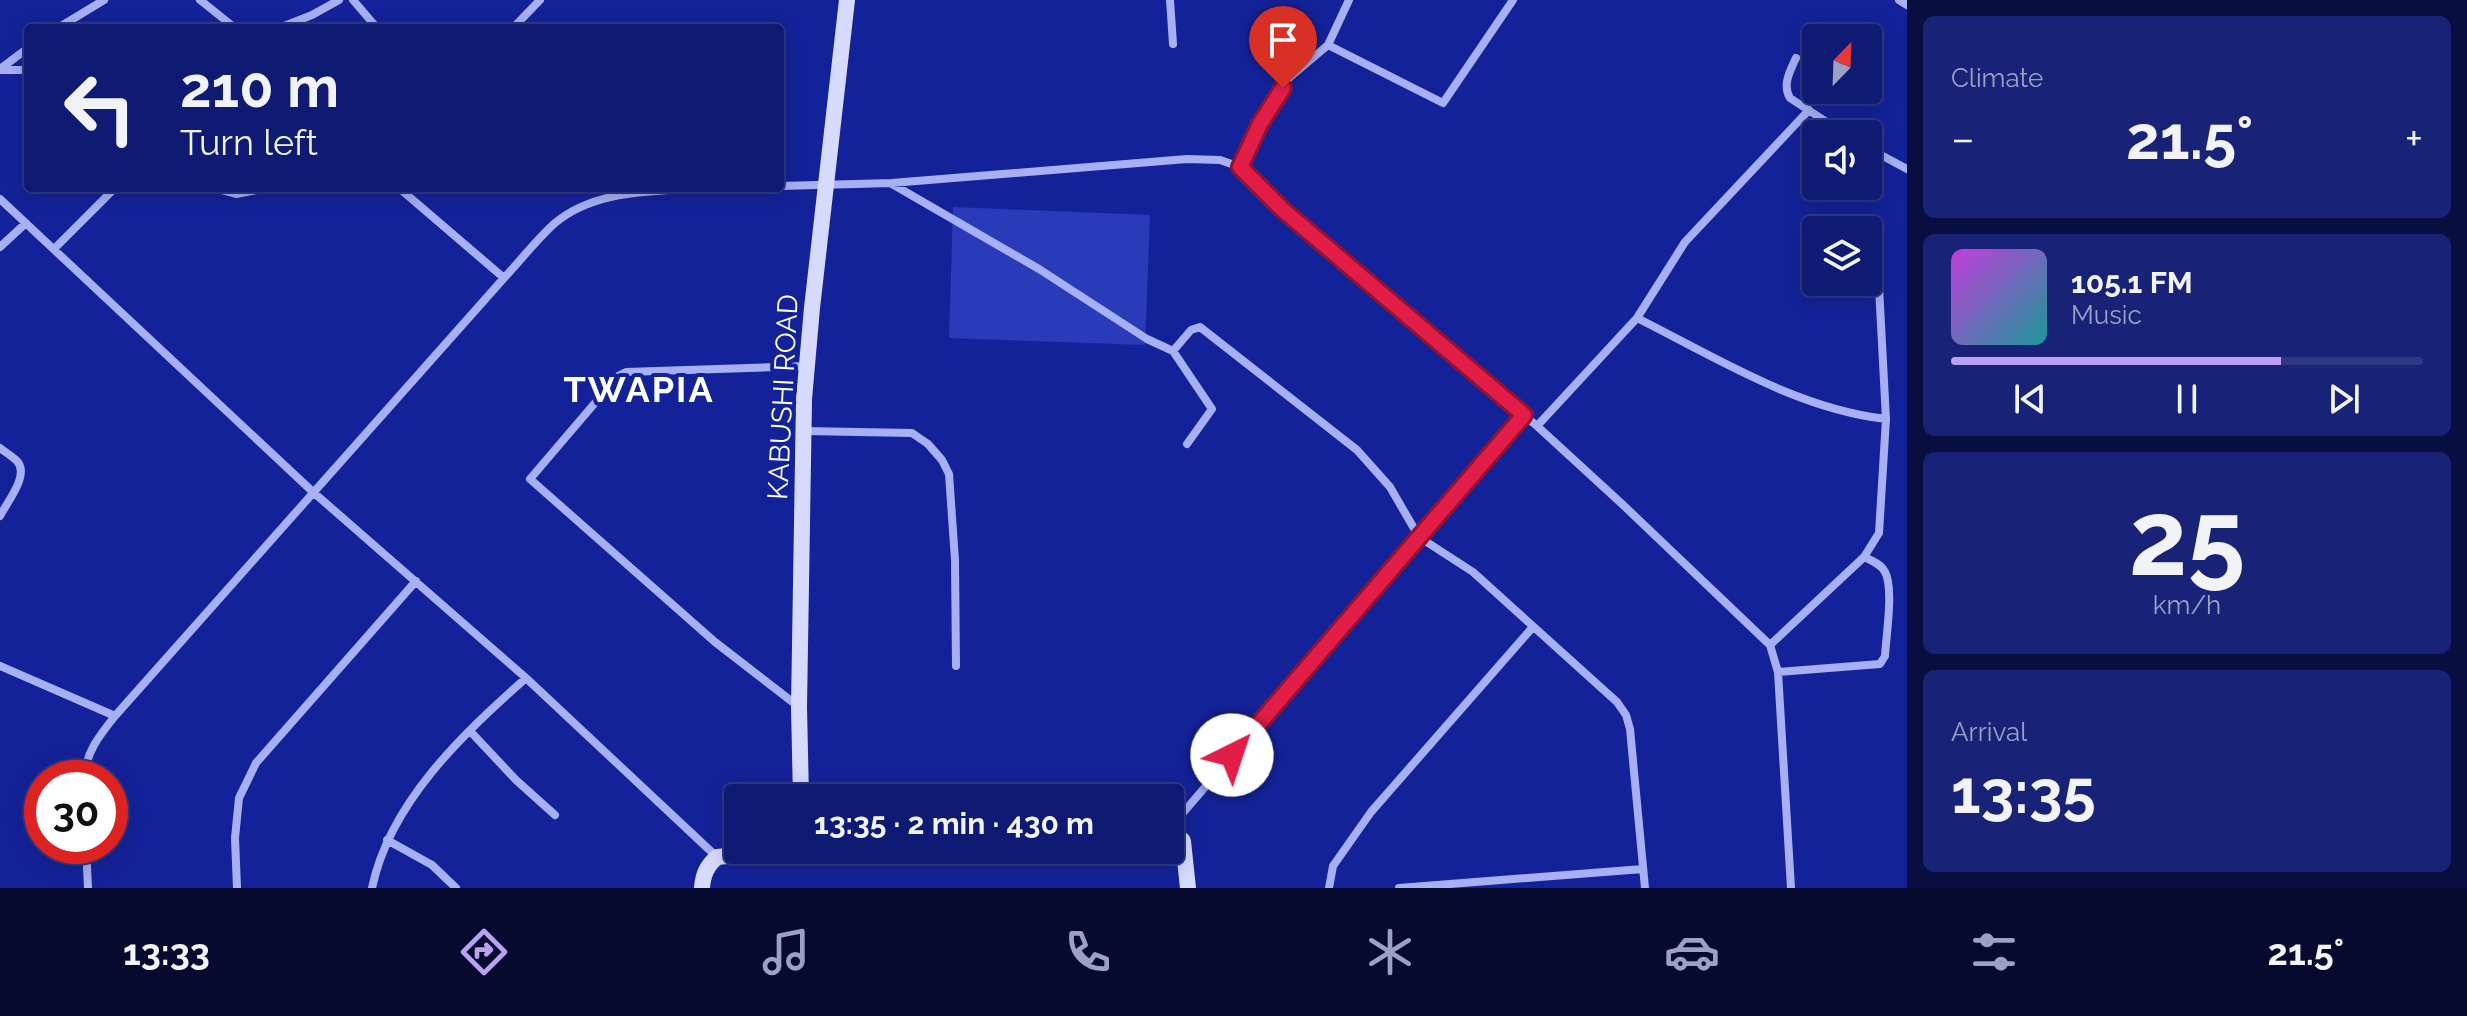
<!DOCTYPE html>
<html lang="en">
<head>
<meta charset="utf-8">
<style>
  body { margin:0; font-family:Raleway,sans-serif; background:#182378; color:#f1f3f6; height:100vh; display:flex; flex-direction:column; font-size:30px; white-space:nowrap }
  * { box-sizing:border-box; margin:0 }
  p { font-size:26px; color:#9ba1c4 }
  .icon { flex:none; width:44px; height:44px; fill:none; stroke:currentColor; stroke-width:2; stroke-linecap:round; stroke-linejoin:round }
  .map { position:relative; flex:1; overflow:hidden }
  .side { display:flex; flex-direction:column; gap:16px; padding:16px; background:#080e3f; width:560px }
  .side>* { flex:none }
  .guide { position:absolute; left:24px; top:24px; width:760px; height:168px; border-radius:8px; box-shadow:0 4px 20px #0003,0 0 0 2px #2f3885; background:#0f1a73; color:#f1f3f6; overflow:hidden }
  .needle { width:52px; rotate:23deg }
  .fabs { position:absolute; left:1802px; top:24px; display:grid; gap:16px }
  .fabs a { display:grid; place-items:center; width:80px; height:80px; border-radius:8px; background:#0f1a73; box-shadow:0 4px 20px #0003,0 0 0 2px #2f3885; font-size:40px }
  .speed { position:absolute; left:24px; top:760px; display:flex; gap:16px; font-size:40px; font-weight:700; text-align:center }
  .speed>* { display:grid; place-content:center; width:104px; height:104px; border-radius:50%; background:#0f1a73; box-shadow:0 4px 20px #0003,0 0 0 2px #2f3885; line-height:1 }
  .speed .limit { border:12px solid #d22; background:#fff; color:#111 }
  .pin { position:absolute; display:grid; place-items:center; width:68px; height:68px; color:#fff; margin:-82px -34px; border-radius:50% 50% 50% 0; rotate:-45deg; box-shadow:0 0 8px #0007 }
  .pin .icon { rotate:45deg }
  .me { position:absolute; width:88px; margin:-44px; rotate:41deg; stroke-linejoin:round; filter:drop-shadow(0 0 6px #0008) }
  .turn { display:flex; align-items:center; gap:28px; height:168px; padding:0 24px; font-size:36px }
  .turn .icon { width:104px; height:104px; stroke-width:2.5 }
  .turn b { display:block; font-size:56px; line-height:68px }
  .big { font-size:60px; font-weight:700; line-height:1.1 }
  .side .tile { flex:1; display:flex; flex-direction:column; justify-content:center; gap:12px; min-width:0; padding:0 28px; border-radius:12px; background:#182378 }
  .side .dial { align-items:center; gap:0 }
  .dial b { font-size:104px; line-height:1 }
  .song { display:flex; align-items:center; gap:24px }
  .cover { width:96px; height:96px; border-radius:12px; background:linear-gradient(135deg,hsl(290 70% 55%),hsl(180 70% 35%)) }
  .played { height:8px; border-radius:4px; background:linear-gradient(90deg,#bca0f2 70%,#2f3885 70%) }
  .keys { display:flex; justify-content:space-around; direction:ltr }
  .heat { display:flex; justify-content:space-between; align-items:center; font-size:44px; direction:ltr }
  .trip { position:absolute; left:724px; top:784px; width:460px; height:80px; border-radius:8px; background:#0f1a73; box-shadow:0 4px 20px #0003,0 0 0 2px #2f3885; font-weight:700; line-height:80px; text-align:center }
  .tab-bar { display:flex; height:128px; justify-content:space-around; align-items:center; background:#060a2e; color:#9ba1c4 }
  .tab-bar .icon { width:56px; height:56px }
  .tab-bar .current { color:#bca0f2 }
  .tab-bar b { font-size:36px; color:#f1f3f6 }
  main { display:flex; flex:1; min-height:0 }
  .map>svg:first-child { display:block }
  .green { fill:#2a3bb9 }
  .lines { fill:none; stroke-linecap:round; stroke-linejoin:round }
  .street { stroke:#a6b0f3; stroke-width:8 }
  .secondary { stroke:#d6dafd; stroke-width:16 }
  .route-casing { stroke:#92132f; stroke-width:20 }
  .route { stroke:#e11d48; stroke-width:14 }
  .labels { text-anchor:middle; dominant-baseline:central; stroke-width:8; stroke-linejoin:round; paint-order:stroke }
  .street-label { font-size:28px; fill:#fff; stroke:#142299 }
  .district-label { font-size:36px; font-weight:bold; letter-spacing:2px; fill:#fff; stroke:#142299 }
</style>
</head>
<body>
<main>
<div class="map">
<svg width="1907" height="888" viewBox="0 0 1907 888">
  <rect width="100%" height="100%" fill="#142299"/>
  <path class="green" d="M953 207 1150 215 1145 345 949 338Z"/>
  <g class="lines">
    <path class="street" d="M200 0 235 28
      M353 0 377 28
      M1170 0 1173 44
      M1899 0 1907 5
      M58 28 104 0
      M279 28 312 15 339 0
      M513 28 540 0
      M1328 45 1443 103 1513 0
      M1796 58C1790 71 1782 85 1790 98L1845 134
      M0 69 28 48
      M0 70H28
      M1868 148 1907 169
      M1240 167 1260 124 1289 78 1328 45 1349 0
      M892 184 1039 269 1147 339 1173 351 1212 409 1187 444
      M780 186 892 183 1187 159 1220 160 1240 167 1282 209 1537 426 1621 503 1770 645 1778 672 1791 888
      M214 188 236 194 267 188
      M399 188 504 278
      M0 199 313 492 526 678 717 857
      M0 247 26 223
      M54 249 115 188
      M1637 318C1715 357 1797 409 1886 419
      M1173 351 1191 330 1200 327 1357 450 1390 487 1419 537 1473 572 1617 702 1626 715 1630 729 1645 888
      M1537 426 1637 318 1685 242 1809 110
      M804 431 912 433 928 444 942 460 949 474 955 560 956 666
      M0 448C5 452 12 456 17 461 30 475 7 502 0 516
      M1770 645 1864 557 1879 533 1886 419 1879 287
      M0 666 115 716
      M1778 672 1880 664 1885 656C1886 637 1894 588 1885 572 1881 564 1872 561 1864 557
      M799 707 715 642 530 479 618 376 626 372 806 366
      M470 731 516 780 555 815
      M84 778C86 752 99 736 115 716L504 278C521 260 537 239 555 223 594 190 650 192 698 188
      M1170 828 1524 415
      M387 840 432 865 456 888
      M86 846 88 888
      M237 888 235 838 239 798 256 763 416 581
      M372 888C390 802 463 734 526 678
      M1329 888 1333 866 1371 812 1532 628
      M1399 888 1643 869"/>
    <path class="secondary" d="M801 798 799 707 804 399 812 308 847 0
      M1170 829 1183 841 1188 888
      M702 888C703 874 707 866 717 857L791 850"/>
  </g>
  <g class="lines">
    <g class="route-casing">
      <path id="route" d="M1232 755 1524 415 1282 209 1240 167 1260 124 1283 88"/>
    </g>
    <use href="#route" class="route"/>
  </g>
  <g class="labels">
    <g class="street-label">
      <text transform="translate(783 397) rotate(-87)">KABUSHI ROAD</text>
    </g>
    <g class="district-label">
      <text x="639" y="389">TWAPIA</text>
    </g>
  </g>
</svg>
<div class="fabs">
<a><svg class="needle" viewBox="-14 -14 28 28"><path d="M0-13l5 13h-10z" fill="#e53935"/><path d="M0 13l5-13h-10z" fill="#9ba1c4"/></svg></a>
<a><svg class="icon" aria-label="sound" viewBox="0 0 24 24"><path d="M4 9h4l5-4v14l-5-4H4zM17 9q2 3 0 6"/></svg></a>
<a><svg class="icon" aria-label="layers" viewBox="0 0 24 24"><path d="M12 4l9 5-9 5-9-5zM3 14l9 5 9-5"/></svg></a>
</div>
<div class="speed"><div class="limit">30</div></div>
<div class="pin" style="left:1283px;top:88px;background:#d93025"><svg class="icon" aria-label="arrive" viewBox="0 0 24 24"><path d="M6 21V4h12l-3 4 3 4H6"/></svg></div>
<svg class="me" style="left:1232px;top:755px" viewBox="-20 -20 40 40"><circle r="19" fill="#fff"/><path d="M0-13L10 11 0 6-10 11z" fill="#e11d48"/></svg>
<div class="trip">13:35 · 2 min · 430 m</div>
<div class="guide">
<div class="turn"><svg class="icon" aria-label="left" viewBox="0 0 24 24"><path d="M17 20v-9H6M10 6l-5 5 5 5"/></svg><div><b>210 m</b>Turn left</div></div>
</div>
</div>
<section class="side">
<div class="tile"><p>Climate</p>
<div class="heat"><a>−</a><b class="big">21.5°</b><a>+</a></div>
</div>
<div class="tile">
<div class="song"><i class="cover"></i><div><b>105.1 FM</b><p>Music</p></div></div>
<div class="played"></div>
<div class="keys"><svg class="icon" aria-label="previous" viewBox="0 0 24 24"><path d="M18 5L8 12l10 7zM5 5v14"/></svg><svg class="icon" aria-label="pause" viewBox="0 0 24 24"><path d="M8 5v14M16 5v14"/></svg><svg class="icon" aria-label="next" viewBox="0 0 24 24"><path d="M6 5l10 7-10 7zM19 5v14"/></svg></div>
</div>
<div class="tile dial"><b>25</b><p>km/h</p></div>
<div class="tile"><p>Arrival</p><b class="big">13:35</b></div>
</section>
</main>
<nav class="tab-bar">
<b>13:33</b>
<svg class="icon current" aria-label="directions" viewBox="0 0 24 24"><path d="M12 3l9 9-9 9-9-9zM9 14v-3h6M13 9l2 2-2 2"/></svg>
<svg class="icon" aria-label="music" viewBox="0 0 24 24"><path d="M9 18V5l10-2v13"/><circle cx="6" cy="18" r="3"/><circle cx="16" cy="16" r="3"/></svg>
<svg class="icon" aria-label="phone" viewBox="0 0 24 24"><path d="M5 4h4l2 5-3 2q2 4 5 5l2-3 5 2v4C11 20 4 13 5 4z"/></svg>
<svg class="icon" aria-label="climate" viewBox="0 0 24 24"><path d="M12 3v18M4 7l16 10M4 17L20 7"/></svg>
<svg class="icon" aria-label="car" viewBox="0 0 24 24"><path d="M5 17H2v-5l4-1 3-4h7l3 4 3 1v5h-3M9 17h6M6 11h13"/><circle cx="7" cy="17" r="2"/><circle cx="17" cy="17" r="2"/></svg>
<svg class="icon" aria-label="filters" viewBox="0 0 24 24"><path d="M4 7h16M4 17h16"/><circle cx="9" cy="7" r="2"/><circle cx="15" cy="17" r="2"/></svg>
<b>21.5°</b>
</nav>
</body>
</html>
